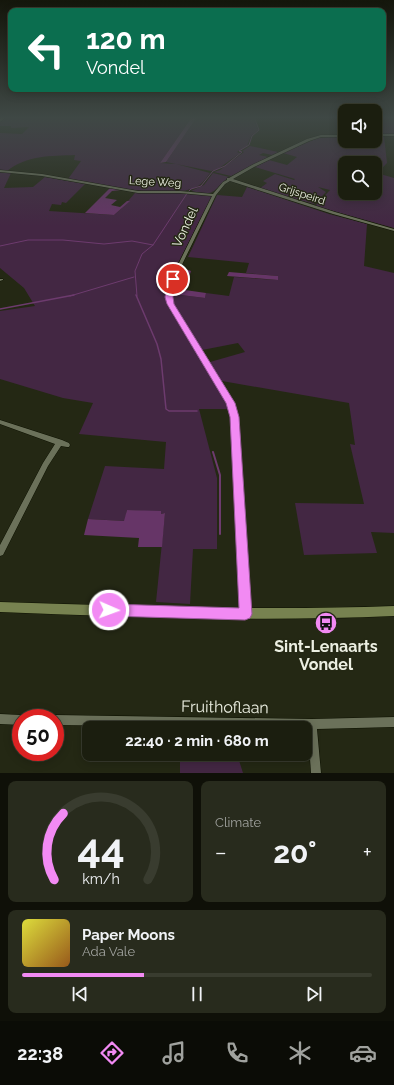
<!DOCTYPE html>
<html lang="en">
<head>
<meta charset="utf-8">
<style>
  body { margin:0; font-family:Raleway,sans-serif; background:#282b1d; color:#f1f3f6; height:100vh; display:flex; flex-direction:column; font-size:15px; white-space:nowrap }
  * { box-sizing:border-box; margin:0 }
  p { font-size:13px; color:#a0a29e }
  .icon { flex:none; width:22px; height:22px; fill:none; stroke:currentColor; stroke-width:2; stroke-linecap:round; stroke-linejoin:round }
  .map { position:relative; height:773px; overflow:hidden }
  .panel { display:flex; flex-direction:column; gap:8px; padding:8px; background:#0f1008; flex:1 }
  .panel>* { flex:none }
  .banner { position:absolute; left:8px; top:8px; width:378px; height:84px; border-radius:8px; box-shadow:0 2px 10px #0003,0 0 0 1px #393c2f; background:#0b6e4f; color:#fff; overflow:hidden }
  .fabs { position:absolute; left:338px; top:104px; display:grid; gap:8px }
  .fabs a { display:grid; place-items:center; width:44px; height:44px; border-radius:8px; background:#1b1e0f; box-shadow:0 2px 10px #0003,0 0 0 1px #393c2f; font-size:20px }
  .speed { position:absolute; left:12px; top:709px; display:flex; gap:8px; font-size:20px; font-weight:700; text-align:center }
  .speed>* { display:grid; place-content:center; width:52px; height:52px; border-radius:50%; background:#1b1e0f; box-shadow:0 2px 10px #0003,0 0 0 1px #393c2f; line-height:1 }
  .speed .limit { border:6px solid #d22; background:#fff; color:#111 }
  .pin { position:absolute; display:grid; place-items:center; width:34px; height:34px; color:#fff; margin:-17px; border:2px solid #fff; border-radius:50%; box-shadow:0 1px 4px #0007 }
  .me { position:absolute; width:44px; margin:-22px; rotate:92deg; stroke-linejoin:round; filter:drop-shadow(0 0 3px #0008) }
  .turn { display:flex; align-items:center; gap:14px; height:84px; padding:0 12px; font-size:18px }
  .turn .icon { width:52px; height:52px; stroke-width:2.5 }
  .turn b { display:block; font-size:28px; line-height:34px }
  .big { font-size:30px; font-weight:700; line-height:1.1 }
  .panel .tile { flex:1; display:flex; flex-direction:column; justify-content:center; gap:6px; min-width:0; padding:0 14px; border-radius:8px; background:#282b1d }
  .panel .dial { align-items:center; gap:0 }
  .dial svg { height:104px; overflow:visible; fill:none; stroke:#393c2f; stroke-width:7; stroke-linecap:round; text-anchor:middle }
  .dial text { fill:#f1f3f6; stroke:none }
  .song { display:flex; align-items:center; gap:12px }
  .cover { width:48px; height:48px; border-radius:6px; background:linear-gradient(135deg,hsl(60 70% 55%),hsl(30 70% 35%)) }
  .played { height:4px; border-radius:2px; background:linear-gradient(90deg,#f28af3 35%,#393c2f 35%) }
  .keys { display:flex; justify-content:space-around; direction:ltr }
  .heat { display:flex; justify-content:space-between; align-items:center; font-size:22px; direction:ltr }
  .panel .tiles { flex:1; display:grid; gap:8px; grid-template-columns:1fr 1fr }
  .tile:last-child { grid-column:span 2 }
  .trip { position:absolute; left:82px; top:721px; width:230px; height:40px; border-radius:8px; background:#1b1e0f; box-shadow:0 2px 10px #0003,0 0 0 1px #393c2f; font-weight:700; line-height:40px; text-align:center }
  .menu { display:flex; height:64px; justify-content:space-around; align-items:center; background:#0b0c06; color:#a0a29e }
  .menu .icon { width:28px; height:28px }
  .menu .on { color:#f28af3 }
  .menu b { font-size:18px; color:#f1f3f6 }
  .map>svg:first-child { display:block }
  .green { fill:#432743; fill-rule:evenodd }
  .forest { fill:#663567 }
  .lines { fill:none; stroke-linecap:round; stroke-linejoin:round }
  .stream-far2 { stroke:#6d3b6e; stroke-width:1 }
  .stream-far1 { stroke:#6d3b6e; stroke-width:1.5 }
  .stream { stroke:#6d3b6e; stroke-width:2 }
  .minor-casing { stroke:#0d1101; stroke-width:1 }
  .major-casing { stroke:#0d1101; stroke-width:1 }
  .minor { fill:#6b715a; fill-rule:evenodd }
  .major { fill:#778250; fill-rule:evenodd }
  .route { fill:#f28af3; stroke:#9d5a9e }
  .labels { text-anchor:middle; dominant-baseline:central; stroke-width:3; stroke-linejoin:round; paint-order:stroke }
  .far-street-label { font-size:11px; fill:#ecefe2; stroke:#242814 }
  .street-label { font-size:13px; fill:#ecefe2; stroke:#242814 }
  .near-poi-label { font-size:16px; font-weight:bold; fill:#ecefe2; stroke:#242814 }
  .near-street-label { font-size:16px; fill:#ecefe2; stroke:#242814 }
</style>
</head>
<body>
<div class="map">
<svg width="394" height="773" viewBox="0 0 394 773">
  <rect width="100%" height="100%" fill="#242814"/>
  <path class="green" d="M7 117H192L160 163 176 164 210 173C207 177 203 183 198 186 174 201 96 184 68 179L81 161 74 160 75 155C50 156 27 155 7 171L0 170V133L22 134 29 127 11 128V126H0V122Z
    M197 117H253L258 130 251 136 247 146 237 152 240 153 218 169 211 171 166 162Z
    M394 117V134H375V118Z
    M345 136V141H375V136H384L387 163 377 173 394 178V228L315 206 330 190 318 187 326 192 314 204 259 189 267 183 263 181 275 174 294 180 295 179 255 167 269 160 287 165 297 157 283 153 318 138ZM345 163H375V193H345Z
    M250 146 278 152 272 155 263 153 259 155 268 157 231 176 214 172 220 170 244 152 242 151Z
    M0 172 11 173 4 188 33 187 45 177 85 184 66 203 62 202 61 205 52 204 49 211 114 215 121 209 135 193H186L212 196 174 271 168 291 167 298 169 307 221 392 228 409H199L217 478V549H193L190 604 156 602 165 513 161 514V512L127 510 125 521 88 519 105 466 164 469 166 442 79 434 93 403 63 398 0 379V311L35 306 24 288 0 268Z
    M213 173 229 177C211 191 217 197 191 191L204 185Z
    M247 187 329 214 367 224 364 266 394 273V533L371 532 377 553 304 555 295 503 364 504 350 444 355 445 349 403 222 381 210 362 245 352 238 343 202 350 174 304 173 294 205 298 206 293 229 296 234 277 277 280 278 276 246 273 249 263 188 257 217 195 242 197Z
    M180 754H237L243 773H180Z"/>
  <path class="forest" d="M192 117H197L166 162 160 163Z
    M110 188 121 190 112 191 105 198 117 200 111 205 120 207 127 201H130L114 215 85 213Z
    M185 269 191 271 185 290 206 293 205 298 173 294C173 285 177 273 185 269Z
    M229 272 278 276V280L227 276Z
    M127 510 161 511V514L165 513 162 547H138L139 538 84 535 88 519 124 521Z"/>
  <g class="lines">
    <path class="stream-far2" d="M0 246 28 240H63L104 244 132 241 153 245
      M70 296 134 277
      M137 296 135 271 142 254 153 245 188 192 191 189 201 186 213 171 225 166 242 152 239 151 249 145 252 136 259 130 254 117"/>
    <path class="stream-far1" d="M136 295 157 344 161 359 166 409 169 411H197
      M0 309 74 295"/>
    <path class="stream" d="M213 452 220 475V534"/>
    <g class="minor-casing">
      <path id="minor" d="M2 117H6L0 122V119Z
        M375 134H394V136H375Z
        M321 135H345V137H321L309 141 254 167 233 179 335 212 394 229V231L333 214 230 181 225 184 216 195 175 279 173 295V304L233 403 238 417 249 614 248 617 245 618 242 617 241 614 232 417 227 403 167 304V295L171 279 212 196 180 193H138L42 176 0 172V170L42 174 138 191H180L213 194 223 182 227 180V178H229L252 165 307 139Z
        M0 279H3V280L0 281Z
        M0 420 62 440 69 443 70 445 69 447H67L61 446 48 466 3 555 0 556V545L43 463 55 444 0 424Z
        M0 714 21 715 24 717 25 718H21V725L0 724Z
        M55 715 312 719 394 717V727L317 729 321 773H311L308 729 305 728 55 725V718H51L52 717Z"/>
    </g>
    <g class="major-casing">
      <path id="major" d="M0 602C131 606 263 611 394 606V616C263 622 131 617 0 612Z"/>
    </g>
    <use href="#minor" class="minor"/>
    <use href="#major" class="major"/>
  </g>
  <linearGradient id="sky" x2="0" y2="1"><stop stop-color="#14160b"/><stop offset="0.52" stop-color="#3f4845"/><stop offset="1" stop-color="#3f4845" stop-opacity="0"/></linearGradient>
  <rect width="394" height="226" fill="url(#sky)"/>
  <path class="route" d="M173 277 177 279 173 297 174 304 235 403 239 417 252 614 250 618 245 620 109 616 104 614 103 610 104 606 109 604 239 608 230 417 226 403 167 304 165 297 169 279Z"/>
  <defs>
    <g id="bus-disc" transform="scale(1.15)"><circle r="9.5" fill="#f28af3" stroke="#242814"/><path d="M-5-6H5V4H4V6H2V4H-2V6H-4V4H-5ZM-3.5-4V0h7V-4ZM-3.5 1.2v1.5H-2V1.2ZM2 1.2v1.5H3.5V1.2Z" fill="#111"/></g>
  </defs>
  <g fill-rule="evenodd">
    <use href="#bus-disc" x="326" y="623"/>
  </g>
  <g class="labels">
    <g class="far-street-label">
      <text transform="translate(155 182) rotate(3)">Lege Weg</text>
      <text transform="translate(302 194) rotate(18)">Grijspeird</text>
    </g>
    <g class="street-label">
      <text transform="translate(185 227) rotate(-65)">Vondel</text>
    </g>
    <g class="near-poi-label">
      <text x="326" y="646">Sint-Lenaarts<tspan x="326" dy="18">Vondel</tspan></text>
    </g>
    <g class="near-street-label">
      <text transform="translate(225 707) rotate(1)">Fruithoflaan</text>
    </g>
  </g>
</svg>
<div class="fabs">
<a><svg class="icon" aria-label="sound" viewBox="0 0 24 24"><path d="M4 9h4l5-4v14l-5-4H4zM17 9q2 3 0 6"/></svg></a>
<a><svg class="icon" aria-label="search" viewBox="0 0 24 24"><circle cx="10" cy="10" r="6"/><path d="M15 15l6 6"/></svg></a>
</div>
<div class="speed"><div class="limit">50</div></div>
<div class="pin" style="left:173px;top:279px;background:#d93025"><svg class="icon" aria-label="arrive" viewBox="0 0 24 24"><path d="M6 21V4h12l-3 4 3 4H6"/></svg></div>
<svg class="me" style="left:109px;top:610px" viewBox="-20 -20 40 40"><circle r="17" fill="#f28af3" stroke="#fff" stroke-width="3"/><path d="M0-11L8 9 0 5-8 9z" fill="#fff"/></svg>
<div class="trip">22:40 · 2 min · 680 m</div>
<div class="banner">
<div class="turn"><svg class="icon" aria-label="left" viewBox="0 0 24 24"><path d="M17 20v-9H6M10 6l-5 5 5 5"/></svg><div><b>120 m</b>Vondel</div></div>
</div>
</div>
<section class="panel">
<div class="tiles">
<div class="tile dial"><svg viewBox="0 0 100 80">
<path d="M14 69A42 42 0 1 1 86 69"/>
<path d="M14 69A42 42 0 0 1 21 18" stroke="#f28af3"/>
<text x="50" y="56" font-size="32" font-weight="700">44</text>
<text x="50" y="72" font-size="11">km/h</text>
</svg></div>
<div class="tile"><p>Climate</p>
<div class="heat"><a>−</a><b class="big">20°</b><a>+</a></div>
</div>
<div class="tile">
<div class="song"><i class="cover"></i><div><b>Paper Moons</b><p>Ada Vale</p></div></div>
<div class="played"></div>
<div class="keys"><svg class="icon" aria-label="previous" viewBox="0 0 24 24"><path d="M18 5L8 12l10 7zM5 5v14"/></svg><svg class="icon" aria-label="pause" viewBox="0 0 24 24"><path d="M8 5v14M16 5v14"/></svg><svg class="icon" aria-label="next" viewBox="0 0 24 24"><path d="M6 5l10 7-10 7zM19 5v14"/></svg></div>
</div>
</div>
</section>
<nav class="menu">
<b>22:38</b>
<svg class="icon on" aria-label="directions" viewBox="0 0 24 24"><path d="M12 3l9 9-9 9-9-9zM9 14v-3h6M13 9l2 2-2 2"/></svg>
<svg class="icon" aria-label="music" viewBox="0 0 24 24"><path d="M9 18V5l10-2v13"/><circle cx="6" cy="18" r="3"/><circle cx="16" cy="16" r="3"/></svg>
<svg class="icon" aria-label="phone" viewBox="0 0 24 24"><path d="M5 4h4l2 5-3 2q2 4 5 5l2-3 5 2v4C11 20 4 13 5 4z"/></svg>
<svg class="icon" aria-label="climate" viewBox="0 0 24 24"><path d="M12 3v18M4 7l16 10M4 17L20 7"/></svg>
<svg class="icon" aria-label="car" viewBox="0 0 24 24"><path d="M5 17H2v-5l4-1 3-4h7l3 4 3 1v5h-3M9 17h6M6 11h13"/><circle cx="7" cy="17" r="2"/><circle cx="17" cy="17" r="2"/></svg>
</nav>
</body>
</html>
